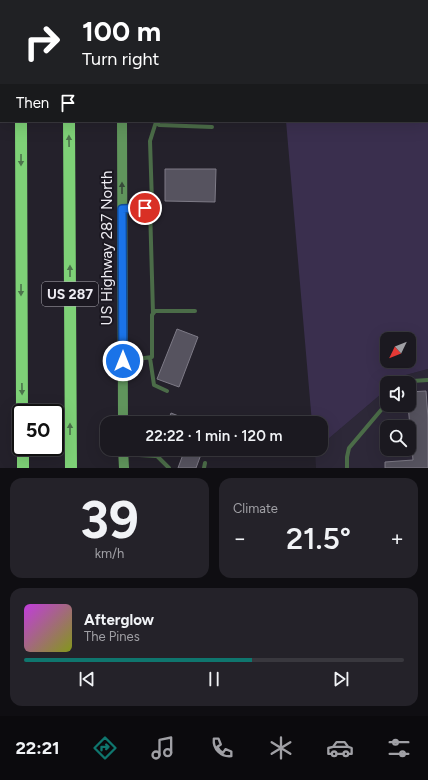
<!DOCTYPE html>
<html lang="en">
<head>
<meta charset="utf-8">
<style>
  body { margin:0; font-family:Figtree,sans-serif; background:#242229; color:#f1f3f6; height:100vh; display:flex; flex-direction:column; font-size:15px; white-space:nowrap }
  * { box-sizing:border-box; margin:0 }
  p { font-size:13px; color:#a0a0a5 }
  .icon { flex:none; width:22px; height:22px; fill:none; stroke:currentColor; stroke-width:2; stroke-linecap:round; stroke-linejoin:round }
  .map { position:relative; height:468px; overflow:hidden }
  .drawer { display:flex; flex-direction:column; gap:10px; padding:10px; background:#0f0e12; flex:1 }
  .drawer>* { flex:none }
  .banner { position:absolute; left:0px; top:0px; width:428px; height:122px; box-shadow:0 4px 16px #0002,0 0 0 1px #39383e; background:#202124; color:#fff; overflow:hidden }
  .needle { width:26px; rotate:227deg }
  .tools { position:absolute; left:380px; top:332px; display:grid; gap:8px }
  .tools a { display:grid; place-items:center; width:36px; height:36px; border-radius:8px; background:#1b1920; box-shadow:0 4px 16px #0002,0 0 0 1px #39383e; font-size:20px }
  .speed { position:absolute; left:12px; top:404px; display:flex; gap:8px; font-size:20px; font-weight:700; text-align:center }
  .speed>* { display:grid; place-content:center; width:52px; height:52px; border-radius:50%; background:#1b1920; box-shadow:0 4px 16px #0002,0 0 0 1px #39383e; line-height:1 }
  .speed .limit { border:2px solid #111; border-radius:6px; background:#fff; color:#111 }
  .pin { position:absolute; display:grid; place-items:center; width:34px; height:34px; color:#fff; margin:-17px; border:2px solid #fff; border-radius:50%; box-shadow:0 1px 4px #0007 }
  .me { position:absolute; width:44px; margin:-22px; rotate:0deg; stroke-linejoin:round; filter:drop-shadow(0 0 3px #0008) }
  .turn { display:flex; align-items:center; gap:14px; height:84px; padding:0 16px; font-size:18px }
  .turn .icon { width:52px; height:52px; stroke-width:2.5 }
  .turn b { display:block; font-size:28px; line-height:34px }
  .then { display:flex; align-items:center; height:38px; padding:0 16px; background:#0003; gap:8px; font-size:15px }
  .big { font-size:30px; font-weight:600; line-height:1.1 }
  .drawer .widget { flex:1; display:flex; flex-direction:column; justify-content:center; gap:6px; min-width:0; padding:0 14px; border-radius:12px; background:#242229 }
  .drawer .dial { align-items:center; gap:0 }
  .dial b { font-size:52px; line-height:1 }
  .song { display:flex; align-items:center; gap:12px }
  .cover { width:48px; height:48px; border-radius:6px; background:linear-gradient(135deg,hsl(290 70% 55%),hsl(70 70% 35%)) }
  .played { height:4px; border-radius:2px; background:linear-gradient(90deg,#0f766e 60%,#39383e 60%) }
  .keys { display:flex; justify-content:space-around; direction:ltr }
  .heat { display:flex; justify-content:space-between; align-items:center; font-size:22px; direction:ltr }
  .drawer .tiles { flex:1; display:grid; gap:10px; grid-template-columns:1fr 1fr }
  .widget:last-child { grid-column:span 2 }
  .trip { position:absolute; left:100px; top:416px; width:228px; height:40px; border-radius:12px; background:#1b1920; box-shadow:0 4px 16px #0002,0 0 0 1px #39383e; font-weight:600; line-height:40px; text-align:center }
  .tab-bar { display:flex; height:64px; justify-content:space-around; align-items:center; background:#0b0a0d; color:#a0a0a5 }
  .tab-bar .icon { width:28px; height:28px }
  .tab-bar .active { color:#0f766e }
  .tab-bar b { font-size:18px; color:#f1f3f6 }
  .map>svg:first-child { display:block }
  .built { fill:#2d2838; fill-rule:evenodd }
  .green { fill:#3a2f4e; fill-rule:evenodd }
  .building { fill:#56535f; stroke:#7e7b87 }
  .lines { fill:none; stroke-linecap:round; stroke-linejoin:round }
  .lane { stroke:#4b6c48; stroke-width:4 }
  .secondary { stroke:#60955c; stroke-width:10 }
  .highway { stroke:#7ed177; stroke-width:12 }
  .oneway { fill:#4c744c }
  .oneway2 { fill:#374a39 }
  .route-casing { stroke:#114b97; stroke-width:10 }
  .route { stroke:#1a73e8; stroke-width:7 }
  .labels { text-anchor:middle; dominant-baseline:central; stroke-width:4; stroke-linejoin:round; paint-order:stroke }
  .shield { fill:#1b1821; stroke:#afadb5; stroke-width:1 }
  .shield-label { font-size:14px; font-weight:bold; fill:#efedf4 }
  .street-label { font-size:15px; fill:#efedf4; stroke:#1b1821 }
</style>
</head>
<body>
<div class="map">
<svg width="428" height="468" viewBox="0 0 428 468">
  <rect width="100%" height="100%" fill="#24212b"/>
  <path class="built" d="M428 369V468H316L315 450 321 449V445L387 389V405H409V383H394L402 376ZM387 427H409V449H387Z"/>
  <path class="green" d="M275 0H428V369L402 376 394 383H387V389L321 445V423H312L286 121H427V1ZM387 339H409V361H387Z"/>
  <path class="building" d="M165 169H216L215 202 165 201Z
    M177 329 198 337 179 387 157 379Z
    M426 391 428 418V468H385V462L413 460 408 405H409V392Z
    M171 413 194 422V423H167Z
    M185 449H203L196 468H178Z"/>
  <g class="lines">
    <path class="lane" d="M162 0V1
      M228 1V0
      M156 121 159 125 212 127
      M150 207 153 313
      M123 209 150 207 152 203 150 141 156 122
      M150 358 154 385 167 391
      M123 361 152 357V315L155 311H195
      M409 383 412 381 428 380
      M124 422 158 423
      M123 454 155 456 159 454V449
      M157 456 169 468
      M204 468 205 463
      M347 468V457L349 448 387 403"/>
    <path class="secondary" d="M123 1V0
      M122 121 123 423
      M123 449 124 468"/>
    <path class="highway" d="M21 0V1
      M67 0V1
      M21 121 22 413
      M69 121 71 468
      M23 447V468"/>
  </g>
  <defs><path id="oneway-solid" d="M-6-.8H1V-3.2L6.5 0L1 3.2V.8H-6Z"/></defs>
  <g class="oneway">
    <use href="#oneway-solid" transform="translate(69 141) rotate(-91)"/>
    <use href="#oneway-solid" transform="translate(21 160) rotate(90)"/>
    <use href="#oneway-solid" transform="translate(70 271) rotate(-90)"/>
    <use href="#oneway-solid" transform="translate(21 290) rotate(90)"/>
    <use href="#oneway-solid" transform="translate(22 389) rotate(89)"/>
    <use href="#oneway-solid" transform="translate(70 429) rotate(-90)"/>
  </g>
  <use class="oneway2" href="#oneway-solid" transform="translate(122 188) rotate(-90)"/>
  <g class="lines">
    <g class="route-casing">
      <path id="route" d="M123 361 122 209 145 208"/>
    </g>
    <use href="#route" class="route"/>
  </g>
  <g class="labels">
    <rect class="shield" x="42" y="282" width="56" height="24" rx="3"/>
    <g class="shield-label">
      <text x="70" y="294">US 287</text>
    </g>
    <g class="street-label">
      <text transform="translate(107 248) rotate(-90)">US Highway 287 North</text>
    </g>
  </g>
</svg>
<div class="tools">
<a><svg class="needle" viewBox="-14 -14 28 28"><path d="M0-13l5 13h-10z" fill="#e53935"/><path d="M0 13l5-13h-10z" fill="#a0a0a5"/></svg></a>
<a><svg class="icon" aria-label="sound" viewBox="0 0 24 24"><path d="M4 9h4l5-4v14l-5-4H4zM17 9q2 3 0 6"/></svg></a>
<a><svg class="icon" aria-label="search" viewBox="0 0 24 24"><circle cx="10" cy="10" r="6"/><path d="M15 15l6 6"/></svg></a>
</div>
<div class="speed"><div class="limit">50</div></div>
<div class="pin" style="left:145px;top:208px;background:#d93025"><svg class="icon" aria-label="arrive" viewBox="0 0 24 24"><path d="M6 21V4h12l-3 4 3 4H6"/></svg></div>
<svg class="me" style="left:123px;top:361px" viewBox="-20 -20 40 40"><circle r="17" fill="#1a73e8" stroke="#fff" stroke-width="3"/><path d="M0-11L8 9 0 5-8 9z" fill="#fff"/></svg>
<div class="trip">22:22 · 1 min · 120 m</div>
<div class="banner">
<div class="turn"><svg class="icon" aria-label="right" viewBox="0 0 24 24"><path d="M7 20v-9h11M14 6l5 5-5 5"/></svg><div><b>100 m</b>Turn right</div></div>
<div class="then">Then<svg class="icon" aria-label="arrive" viewBox="0 0 24 24"><path d="M6 21V4h12l-3 4 3 4H6"/></svg></div>
</div>
</div>
<section class="drawer">
<div class="tiles">
<div class="widget dial"><b>39</b><p>km/h</p></div>
<div class="widget"><p>Climate</p>
<div class="heat"><a>−</a><b class="big">21.5°</b><a>+</a></div>
</div>
<div class="widget">
<div class="song"><i class="cover"></i><div><b>Afterglow</b><p>The Pines</p></div></div>
<div class="played"></div>
<div class="keys"><svg class="icon" aria-label="previous" viewBox="0 0 24 24"><path d="M18 5L8 12l10 7zM5 5v14"/></svg><svg class="icon" aria-label="pause" viewBox="0 0 24 24"><path d="M8 5v14M16 5v14"/></svg><svg class="icon" aria-label="next" viewBox="0 0 24 24"><path d="M6 5l10 7-10 7zM19 5v14"/></svg></div>
</div>
</div>
</section>
<nav class="tab-bar">
<b>22:21</b>
<svg class="icon active" aria-label="directions" viewBox="0 0 24 24"><path d="M12 3l9 9-9 9-9-9zM9 14v-3h6M13 9l2 2-2 2"/></svg>
<svg class="icon" aria-label="music" viewBox="0 0 24 24"><path d="M9 18V5l10-2v13"/><circle cx="6" cy="18" r="3"/><circle cx="16" cy="16" r="3"/></svg>
<svg class="icon" aria-label="phone" viewBox="0 0 24 24"><path d="M5 4h4l2 5-3 2q2 4 5 5l2-3 5 2v4C11 20 4 13 5 4z"/></svg>
<svg class="icon" aria-label="climate" viewBox="0 0 24 24"><path d="M12 3v18M4 7l16 10M4 17L20 7"/></svg>
<svg class="icon" aria-label="car" viewBox="0 0 24 24"><path d="M5 17H2v-5l4-1 3-4h7l3 4 3 1v5h-3M9 17h6M6 11h13"/><circle cx="7" cy="17" r="2"/><circle cx="17" cy="17" r="2"/></svg>
<svg class="icon" aria-label="filters" viewBox="0 0 24 24"><path d="M4 7h16M4 17h16"/><circle cx="9" cy="7" r="2"/><circle cx="15" cy="17" r="2"/></svg>
</nav>
</body>
</html>
